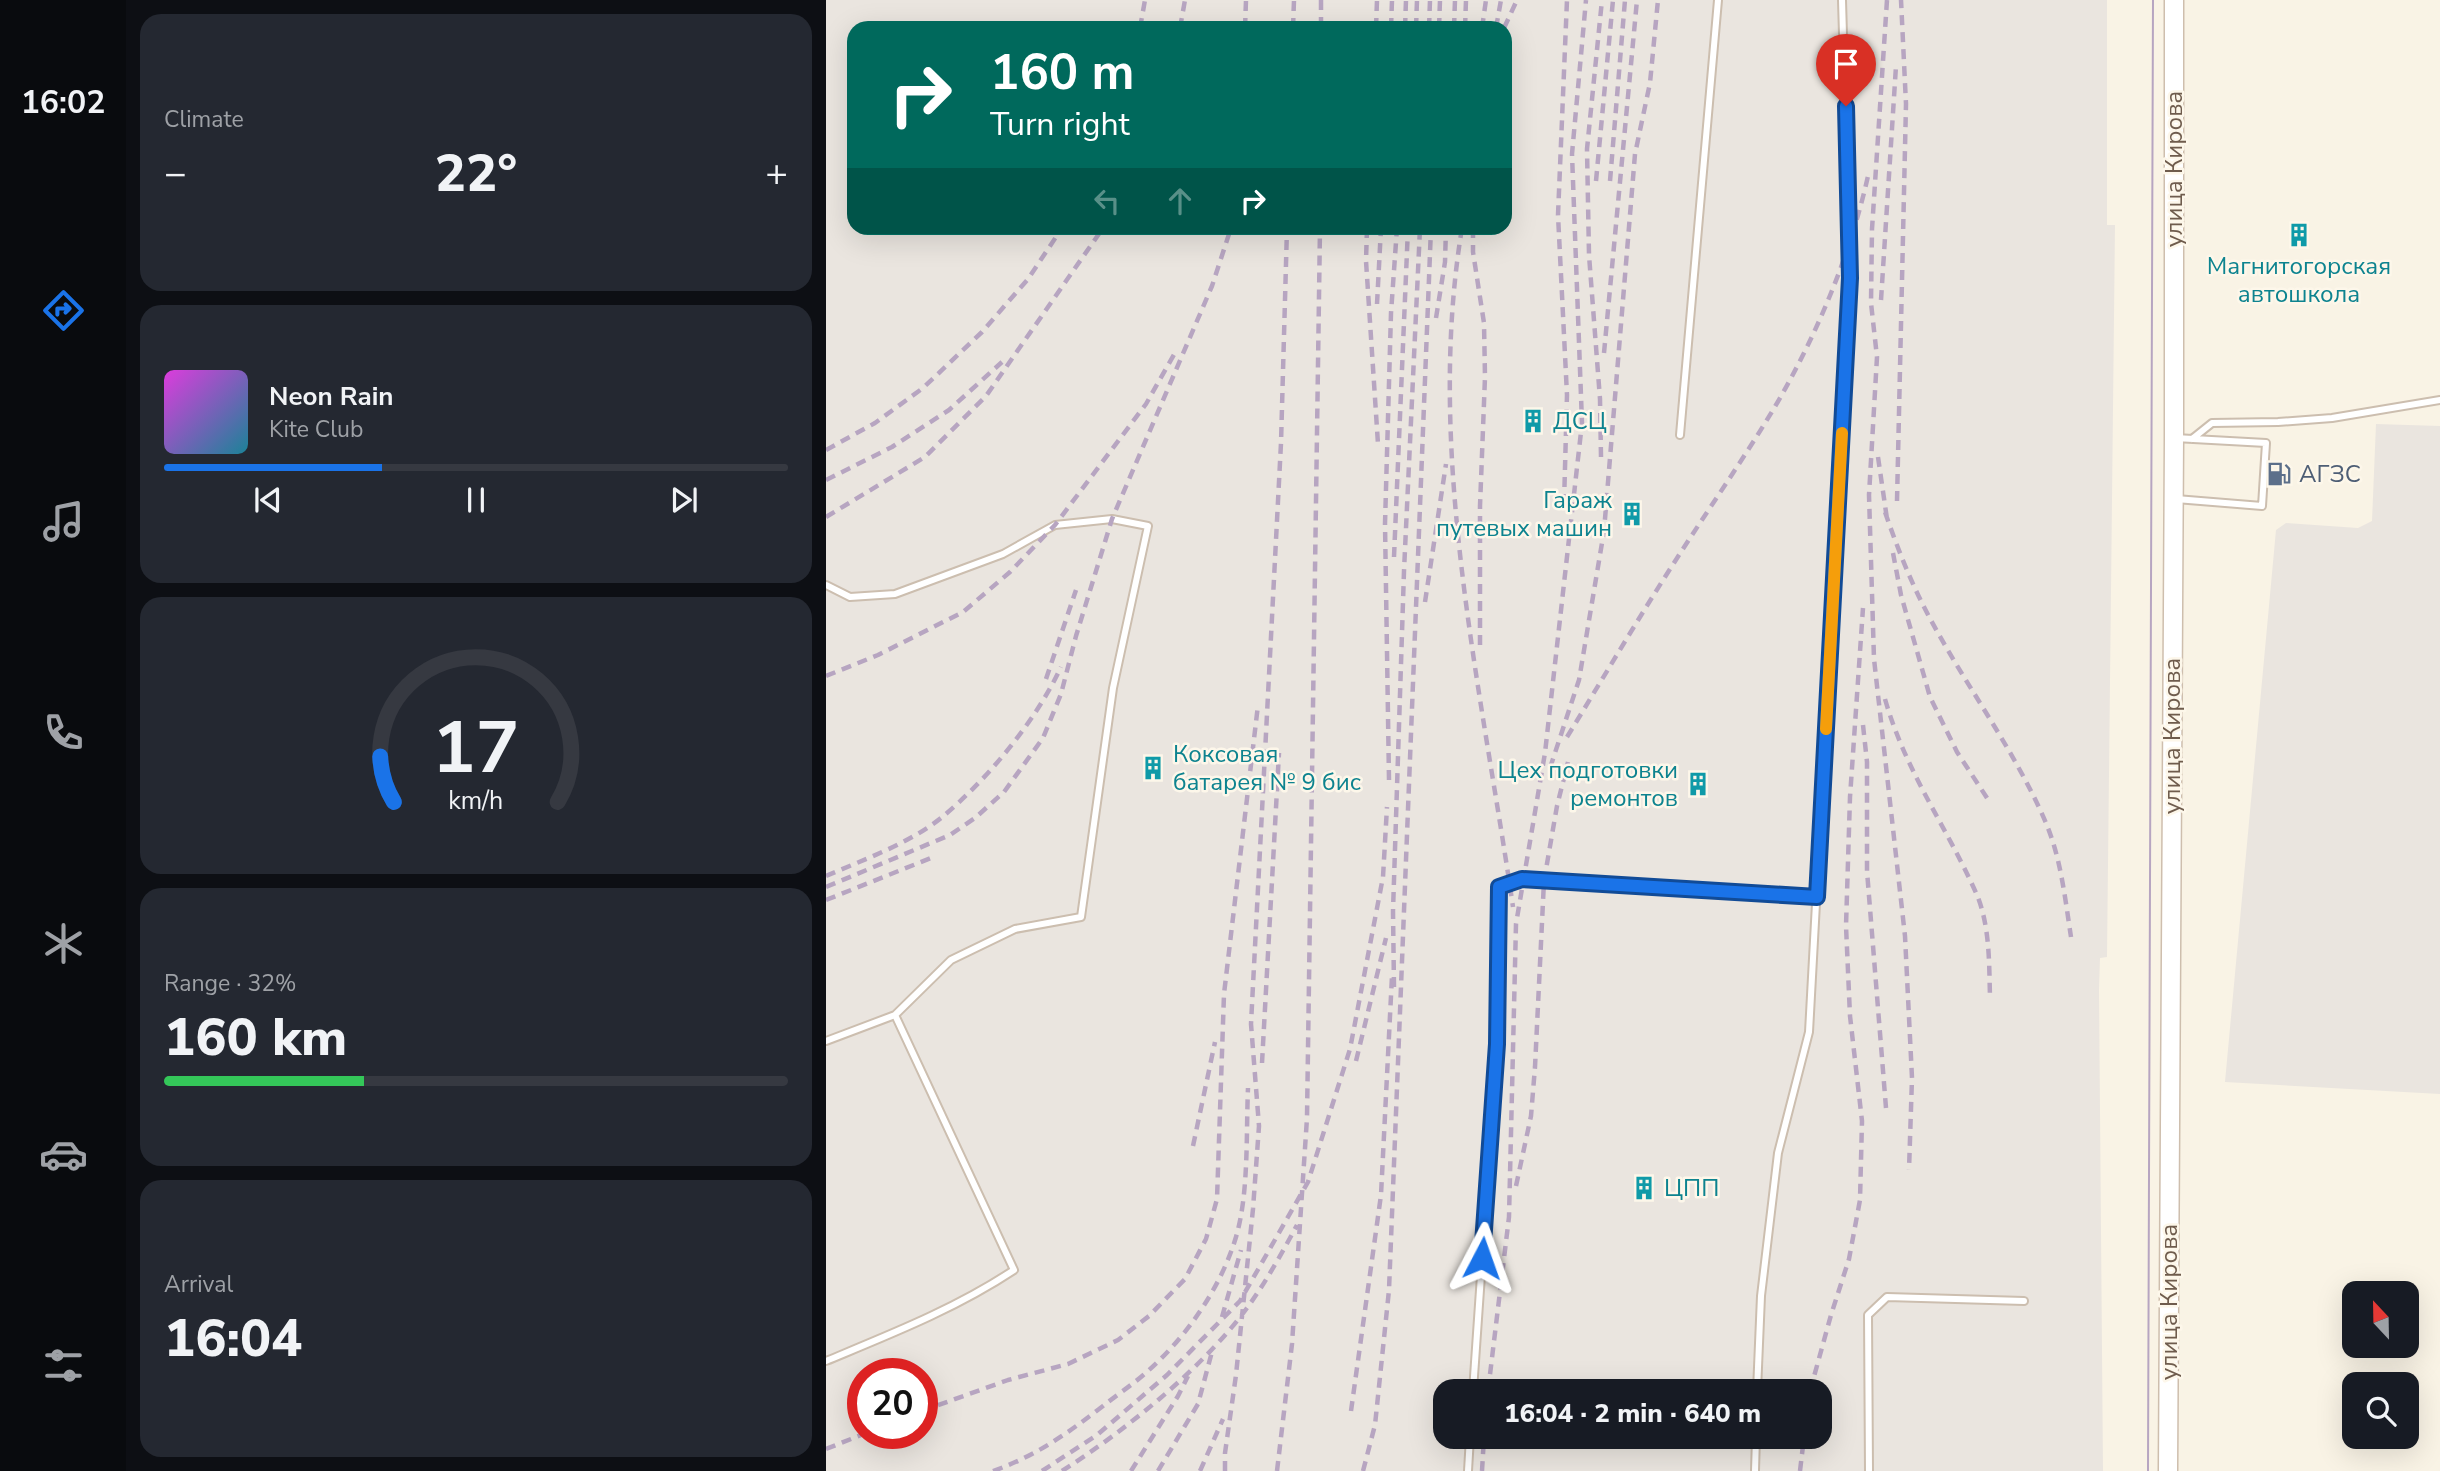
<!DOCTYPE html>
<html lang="en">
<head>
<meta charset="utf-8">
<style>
  body { margin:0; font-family:"Nunito Sans",sans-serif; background:#242831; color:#f1f3f6; height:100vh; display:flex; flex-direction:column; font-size:26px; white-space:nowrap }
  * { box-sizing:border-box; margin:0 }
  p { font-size:23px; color:#9ea1a6 }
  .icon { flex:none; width:38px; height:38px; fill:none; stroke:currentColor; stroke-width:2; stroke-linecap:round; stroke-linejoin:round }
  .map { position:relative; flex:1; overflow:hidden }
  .side { display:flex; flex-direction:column; gap:14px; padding:14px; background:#0d0f14; width:700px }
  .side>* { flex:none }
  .top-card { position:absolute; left:21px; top:21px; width:665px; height:214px; border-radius:21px; box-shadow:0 7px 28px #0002; background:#00695c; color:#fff; overflow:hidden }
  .needle { width:46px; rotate:338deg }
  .fabs { position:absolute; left:1516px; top:1281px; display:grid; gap:14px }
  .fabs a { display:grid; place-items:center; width:77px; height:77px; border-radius:14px; background:#171b24; box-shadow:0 7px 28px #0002; font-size:35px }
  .speed { position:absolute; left:21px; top:1358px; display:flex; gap:14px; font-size:35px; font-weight:700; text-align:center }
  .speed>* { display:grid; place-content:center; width:91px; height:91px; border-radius:50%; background:#171b24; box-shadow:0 7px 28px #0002; line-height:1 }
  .speed .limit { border:10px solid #d22; background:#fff; color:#111 }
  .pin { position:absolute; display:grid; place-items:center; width:60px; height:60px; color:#fff; margin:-72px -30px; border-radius:50% 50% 50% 0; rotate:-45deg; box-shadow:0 0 7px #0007 }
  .pin .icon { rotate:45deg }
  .me { position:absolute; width:77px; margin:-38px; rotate:4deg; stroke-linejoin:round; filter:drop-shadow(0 0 5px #0008) }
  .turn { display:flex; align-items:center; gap:24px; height:147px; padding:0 28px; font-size:32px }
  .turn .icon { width:91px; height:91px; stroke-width:2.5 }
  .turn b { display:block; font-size:49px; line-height:60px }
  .lanes { display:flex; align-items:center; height:66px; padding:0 28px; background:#0003; justify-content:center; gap:35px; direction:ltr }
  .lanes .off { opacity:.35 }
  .big { font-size:52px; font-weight:800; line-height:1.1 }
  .side .widget { flex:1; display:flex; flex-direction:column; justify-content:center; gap:10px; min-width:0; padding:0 24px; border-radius:21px; background:#242831 }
  .side .dial { align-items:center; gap:0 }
  .dial svg { height:182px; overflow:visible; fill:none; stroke:#363941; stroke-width:7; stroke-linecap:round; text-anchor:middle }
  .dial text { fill:#f1f3f6; stroke:none }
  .song { display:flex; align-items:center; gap:21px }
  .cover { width:84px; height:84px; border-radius:10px; background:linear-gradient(135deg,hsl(300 70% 55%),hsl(190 70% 35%)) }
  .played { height:7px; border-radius:4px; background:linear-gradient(90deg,#1a73e8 35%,#363941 35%) }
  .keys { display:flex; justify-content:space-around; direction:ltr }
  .heat { display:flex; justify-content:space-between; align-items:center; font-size:38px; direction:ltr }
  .charge { height:10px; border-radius:5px; background:linear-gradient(90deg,#34c759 32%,#363941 0) }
  .trip { position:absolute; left:607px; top:1379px; width:399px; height:70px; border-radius:21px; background:#171b24; box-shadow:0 7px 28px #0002; font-weight:800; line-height:70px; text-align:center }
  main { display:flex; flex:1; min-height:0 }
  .tabs { display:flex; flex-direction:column; width:126px; justify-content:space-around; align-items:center; background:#090b0e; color:#9ea1a6 }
  .tabs .icon { width:49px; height:49px }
  .tabs .current { color:#1a73e8 }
  .tabs b { font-size:32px; color:#f1f3f6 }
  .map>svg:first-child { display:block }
  .industrial { fill:#eae5df; fill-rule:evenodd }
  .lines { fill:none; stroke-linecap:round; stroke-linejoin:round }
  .lane-casing { stroke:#ccbeaf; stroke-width:10 }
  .secondary-casing { stroke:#cebead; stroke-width:21 }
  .lane { stroke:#fff; stroke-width:6 }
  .secondary { stroke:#fff; stroke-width:18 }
  .tram { stroke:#b7a5c1; stroke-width:2 }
  .rail { stroke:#b7a5c1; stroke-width:4.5; stroke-dasharray:10 7; stroke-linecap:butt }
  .route-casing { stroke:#114b97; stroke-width:18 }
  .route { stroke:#1a73e8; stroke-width:12 }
  .slow { stroke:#f59e0b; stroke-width:12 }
  .labels { text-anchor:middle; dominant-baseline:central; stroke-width:5; stroke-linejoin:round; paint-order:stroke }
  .street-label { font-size:24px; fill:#6f5c4d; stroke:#fdf7ea }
  .culture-label { font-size:24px; fill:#0d838f; stroke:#fdf7ea; text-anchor:start }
  .service-label { font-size:24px; fill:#4e5e75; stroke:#fdf7ea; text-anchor:start }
</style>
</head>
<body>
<main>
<nav class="tabs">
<b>16:02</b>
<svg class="icon current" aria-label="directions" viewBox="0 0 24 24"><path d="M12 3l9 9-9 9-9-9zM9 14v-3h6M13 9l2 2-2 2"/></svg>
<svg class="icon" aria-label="music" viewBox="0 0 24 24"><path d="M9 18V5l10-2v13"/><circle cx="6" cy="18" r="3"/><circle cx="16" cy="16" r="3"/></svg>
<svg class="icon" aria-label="phone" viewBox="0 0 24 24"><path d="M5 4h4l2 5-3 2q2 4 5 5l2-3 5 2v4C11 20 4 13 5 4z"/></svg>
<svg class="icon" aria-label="climate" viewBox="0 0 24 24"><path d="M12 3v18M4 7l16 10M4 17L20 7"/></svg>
<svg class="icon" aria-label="car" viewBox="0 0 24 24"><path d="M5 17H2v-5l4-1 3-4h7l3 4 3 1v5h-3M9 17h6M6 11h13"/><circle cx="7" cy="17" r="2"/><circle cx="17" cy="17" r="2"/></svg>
<svg class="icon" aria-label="filters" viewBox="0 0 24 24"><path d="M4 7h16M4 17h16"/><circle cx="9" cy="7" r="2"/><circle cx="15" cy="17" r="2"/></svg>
</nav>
<section class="side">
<div class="widget"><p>Climate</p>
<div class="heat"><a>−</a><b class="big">22°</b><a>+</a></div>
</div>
<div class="widget">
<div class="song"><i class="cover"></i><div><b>Neon Rain</b><p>Kite Club</p></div></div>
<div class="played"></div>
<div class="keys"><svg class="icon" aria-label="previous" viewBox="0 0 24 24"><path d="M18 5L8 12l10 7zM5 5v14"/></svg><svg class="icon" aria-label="pause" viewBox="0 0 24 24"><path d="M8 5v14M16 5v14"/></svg><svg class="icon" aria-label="next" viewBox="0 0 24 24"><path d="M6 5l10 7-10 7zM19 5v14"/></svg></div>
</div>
<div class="widget dial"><svg viewBox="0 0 100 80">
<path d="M14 69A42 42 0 1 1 86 69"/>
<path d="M14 69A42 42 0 0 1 8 49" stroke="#1a73e8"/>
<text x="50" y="56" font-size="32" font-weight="700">17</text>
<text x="50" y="72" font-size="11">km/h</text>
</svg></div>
<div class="widget"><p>Range · 32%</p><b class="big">160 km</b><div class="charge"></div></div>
<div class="widget"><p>Arrival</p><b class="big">16:04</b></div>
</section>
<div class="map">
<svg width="1614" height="1471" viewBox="0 0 1614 1471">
  <rect width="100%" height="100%" fill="#f9f3e5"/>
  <path class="industrial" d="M0 0H1281V225H1289L1281 957 1274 958 1273 990 1277 1471H0ZM28 28H679V228H28ZM37 1374H96V1433H37ZM620 1391H994V1437H620Z
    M1550 424 1614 426V1094L1399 1082 1450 530 1460 523 1532 528 1546 521Z"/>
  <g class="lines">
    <g class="lane-casing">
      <path id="lane" d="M854 435 892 0
        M1349 438 1440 443 1436 506 1350 499
        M1366 439 1386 423 1452 422 1506 418 1614 400
        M0 585 24 597 69 594 177 554 229 525 286 519 322 526 287 688 255 917 189 929 125 960 69 1015 0 1041
        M0 1361C65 1334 129 1309 188 1270L69 1015
        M647 1391 671 1044 673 887 696 879 991 897
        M931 1391 935 1296 952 1153 983 1032 1024 278 1016 0
        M642 1471 644 1437
        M929 1471 930 1437
        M1043 1471 1042 1315 1061 1297 1198 1301"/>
    </g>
    <g class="secondary-casing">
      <path id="secondary" d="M1342 1471 1348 438V0"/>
    </g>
    <use href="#lane" class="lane"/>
    <use href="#secondary" class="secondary"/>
    <path class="tram" d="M1322 1471 1327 0"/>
    <path class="rail" d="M495 0V28
      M1061 0 1046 229 1045 303 1051 357 1043 495 1048 659 1079 936 1086 1078 1083 1170
      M314 28 319 0
      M354 28 359 0
      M419 28 420 0
      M467 28 468 0
      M550 28 551 0
      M565 28 566 0
      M579 28 580 0
      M590 28 591 0
      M603 28 604 0
      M613 28 614 0
      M628 28 629 0
      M639 28 640 0
      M656 28 660 0
      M670 28 675 0
      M678 28 691 0
      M770 181 787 0
      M784 181 799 0
      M541 228 540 261 552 444
      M636 228C599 451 655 686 687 907
      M647 228V252L658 323 659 377 654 506V647
      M1055 300 1070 66
      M551 304 555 228
      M610 318 619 262 620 228
      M778 353 811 0
      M0 450 49 423 97 388 156 332 202 279 236 228
      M775 457 774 399 763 255 761 149 776 0
      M1052 457 1061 519
      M0 480 66 447 123 410 176 362
      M1071 501 1080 104 1075 0
      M738 504 741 395 732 215 741 0
      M1059 512C1070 544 1082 575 1097 605 1135 680 1187 746 1220 823 1235 859 1239 898 1245 937
      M0 517 99 457 160 396 277 228
      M1067 553 1075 595 1104 697 1131 752 1163 801
      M568 557 582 228
      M599 602 620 464
      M0 676 52 655 137 612 184 572 229 525 320 404 350 351
      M220 679 250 590
      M1059 699C1080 773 1121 827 1151 895 1164 927 1163 963 1164 997
      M1037 725 1041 762V871L1060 1108
      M741 737C776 680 810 622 846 566 879 514 915 463 947 410 989 339 1024 257 1042 176
      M724 768 753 680 778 531 809 154 824 83 832 0
      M563 780 559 524 565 313 571 228
      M0 876C39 859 82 844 115 818 161 780 210 721 235 667
      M0 887 124 835 149 818 178 792 217 738 235 694 250 636 286 519 386 286 405 228
      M0 900 105 858
      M568 987 567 911 578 571 594 228
      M530 1061 560 938
      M436 1063 453 753
      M367 1146 389 1042
      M690 1186 705 1116 709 1067 718 881 731 806 742 762
      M396 1317 415 1250
      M662 1391 683 1217 690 924 719 753 756 423 746 154 760 0
      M984 1391 1005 1315 1023 1259 1034 1200 1036 1121 1024 1016 1020 926 1024 797 1037 608
      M96 1411 182 1380 242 1364 292 1340 323 1316 359 1279 380 1239 391 1199 398 994 432 705
      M525 1411 555 1195 566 976
      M0 1449 40 1433
      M167 1471C210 1456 242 1433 277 1406 292 1394 309 1383 323 1370 362 1335 395 1287 410 1237 423 1193 420 1134 422 1088
      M216 1471 271 1435 341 1375 414 1301 482 1182 524 1049 557 877 561 807
      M236 1471C300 1430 376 1369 421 1308 440 1282 456 1253 471 1225
      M305 1471 352 1396 362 1376
      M332 1471 372 1404 387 1348
      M374 1471 397 1419
      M399 1471V1453L410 1375 427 1209 433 1126 425 1024 455 443 461 228
      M451 1471 466 1344 481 1118 494 228
      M537 1471 549 1425 563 1290 605 228
      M656 1471 658 1437
      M974 1471 978 1437"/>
  </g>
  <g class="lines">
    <g class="route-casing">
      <path id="route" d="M656 1258 671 1044 673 887 696 879 991 897 1024 278 1020 106"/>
    </g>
    <use href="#route" class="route"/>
    <path class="slow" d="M1000 729 1016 433"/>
  </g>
  <defs>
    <g id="building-bare" transform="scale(1.89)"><path d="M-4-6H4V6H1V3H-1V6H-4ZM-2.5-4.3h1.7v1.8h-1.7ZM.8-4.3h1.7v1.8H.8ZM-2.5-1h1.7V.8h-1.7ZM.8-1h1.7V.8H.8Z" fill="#0f9aa8" stroke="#fdf7ea" stroke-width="2.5" paint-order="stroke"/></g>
    <g id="fuel-bare" transform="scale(1.89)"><path d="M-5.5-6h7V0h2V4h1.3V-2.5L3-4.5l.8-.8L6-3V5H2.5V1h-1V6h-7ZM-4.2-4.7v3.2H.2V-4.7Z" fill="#5c6f8a" stroke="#fdf7ea" stroke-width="2.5" paint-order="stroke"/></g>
  </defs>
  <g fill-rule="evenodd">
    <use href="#building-bare" x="1473" y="235"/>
    <use href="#building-bare" x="707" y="421"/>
    <use href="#fuel-bare" x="1453" y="474"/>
    <use href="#building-bare" x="806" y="514"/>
    <use href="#building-bare" x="327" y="768"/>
    <use href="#building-bare" x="872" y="784"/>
    <use href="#building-bare" x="818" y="1188"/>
  </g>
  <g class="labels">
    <g class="street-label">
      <text transform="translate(1348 169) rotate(-90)">улица Кирова</text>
      <text transform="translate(1346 736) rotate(-90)">улица Кирова</text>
      <text transform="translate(1343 1302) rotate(-90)">улица Кирова</text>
    </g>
    <g class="culture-label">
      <text x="1473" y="266" text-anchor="middle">Магнитогорская<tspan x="1473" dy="28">автошкола</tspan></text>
      <text x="727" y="421">ДСЦ</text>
      <text x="786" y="500" text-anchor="end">Гараж<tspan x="786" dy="28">путевых машин</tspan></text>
      <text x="347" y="754">Коксовая<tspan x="347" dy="28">батарея № 9 бис</tspan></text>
      <text x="852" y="770" text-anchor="end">Цех подготовки<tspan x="852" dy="28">ремонтов</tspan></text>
      <text x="838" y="1188">ЦПП</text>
    </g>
    <g class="service-label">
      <text x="1473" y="474">АГЗС</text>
    </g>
  </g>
</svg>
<div class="fabs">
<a><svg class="needle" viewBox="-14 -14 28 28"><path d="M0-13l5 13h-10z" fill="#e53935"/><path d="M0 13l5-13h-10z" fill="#9ea1a6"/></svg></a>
<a><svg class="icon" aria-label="search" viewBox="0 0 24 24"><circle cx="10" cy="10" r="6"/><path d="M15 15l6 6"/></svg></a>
</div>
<div class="speed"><div class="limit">20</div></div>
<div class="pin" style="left:1020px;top:106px;background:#d93025"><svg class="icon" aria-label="arrive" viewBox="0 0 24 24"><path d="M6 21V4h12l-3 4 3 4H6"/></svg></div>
<svg class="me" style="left:656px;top:1258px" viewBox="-20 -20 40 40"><path d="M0-17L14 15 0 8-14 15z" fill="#1a73e8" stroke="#fff" stroke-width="4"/></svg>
<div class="trip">16:04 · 2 min · 640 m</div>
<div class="top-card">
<div class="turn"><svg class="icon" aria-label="right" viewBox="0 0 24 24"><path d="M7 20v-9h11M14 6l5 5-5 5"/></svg><div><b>160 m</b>Turn right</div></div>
<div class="lanes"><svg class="icon off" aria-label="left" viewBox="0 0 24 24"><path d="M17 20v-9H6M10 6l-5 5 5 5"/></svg><svg class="icon off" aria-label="ahead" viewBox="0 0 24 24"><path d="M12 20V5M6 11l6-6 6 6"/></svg><svg class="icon" aria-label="right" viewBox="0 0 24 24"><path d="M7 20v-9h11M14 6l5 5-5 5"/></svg></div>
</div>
</div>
</main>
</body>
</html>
